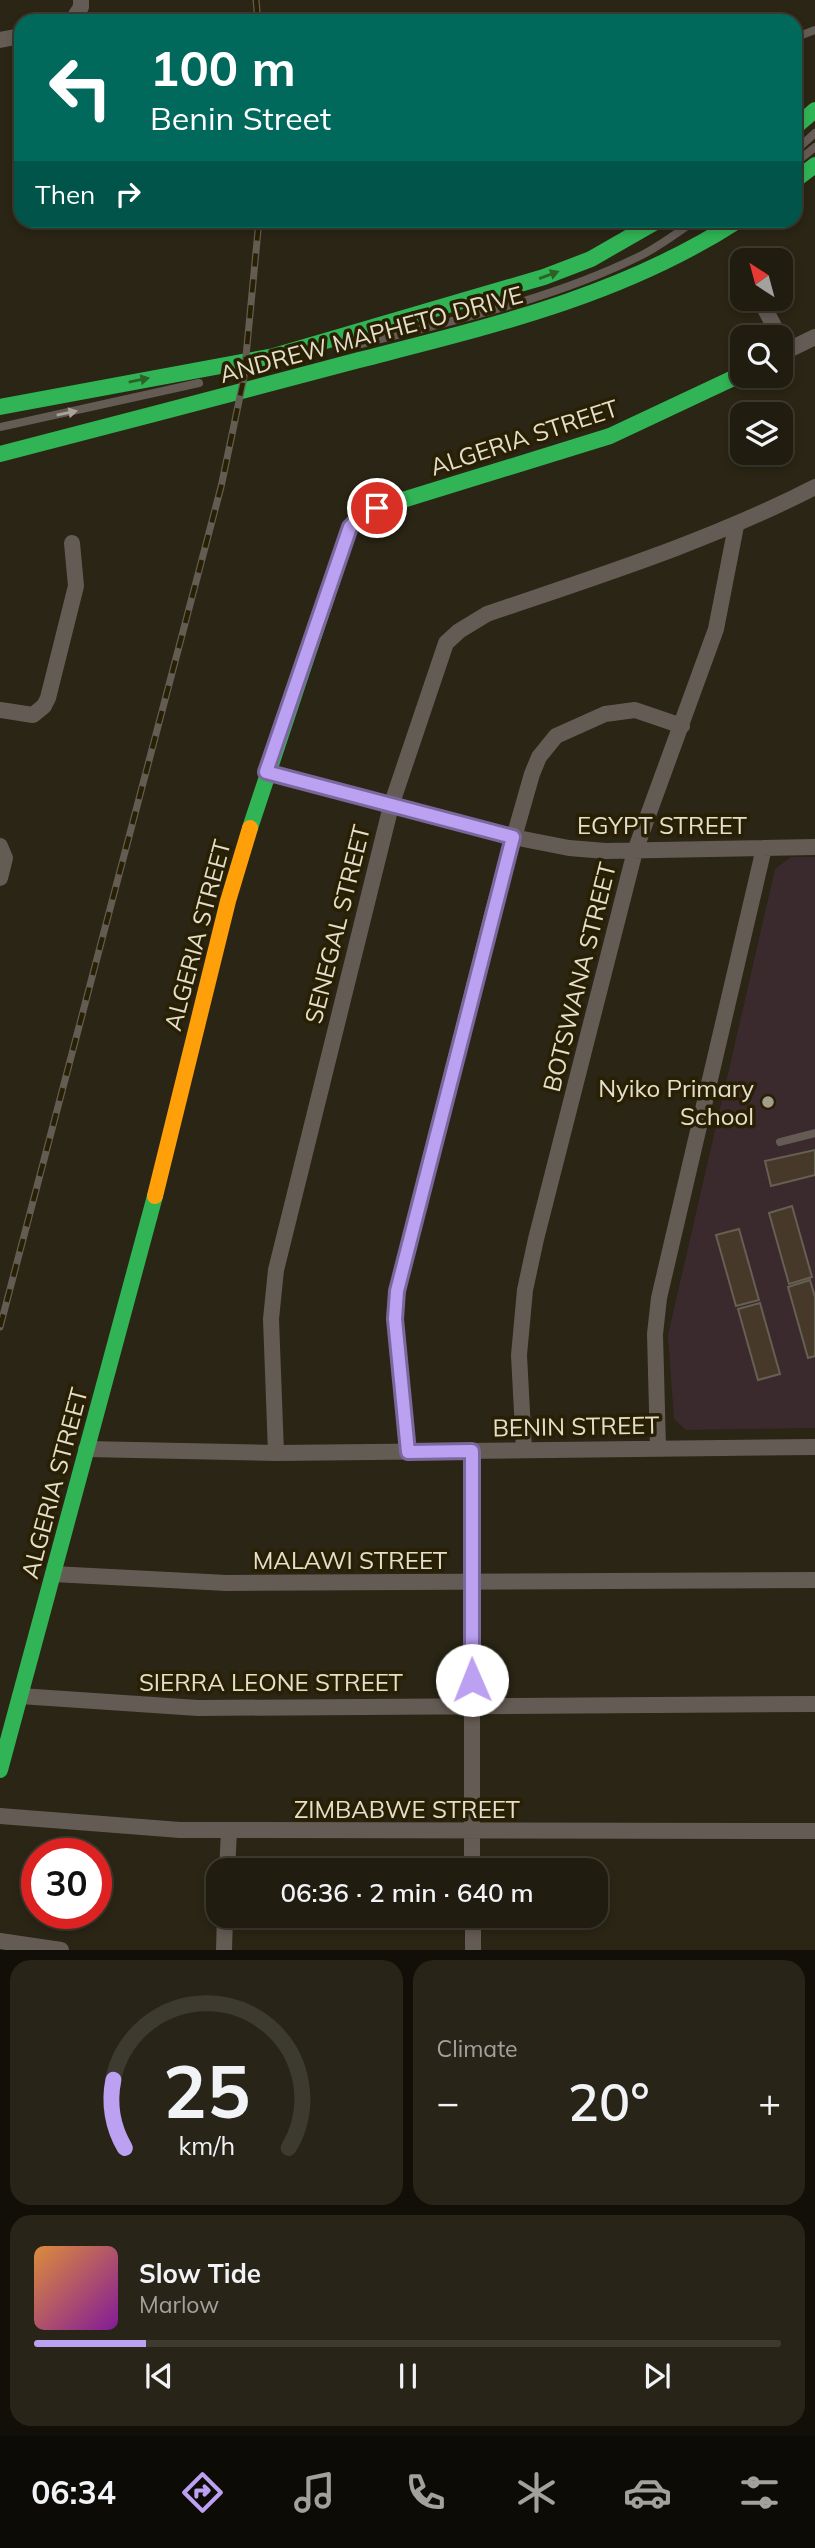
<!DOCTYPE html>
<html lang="en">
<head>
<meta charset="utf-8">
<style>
  body { margin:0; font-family:Mulish,sans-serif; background:#282518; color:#f1f3f6; height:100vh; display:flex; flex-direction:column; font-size:26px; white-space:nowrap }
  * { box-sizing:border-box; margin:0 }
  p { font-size:23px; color:#a2a19e }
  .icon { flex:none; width:38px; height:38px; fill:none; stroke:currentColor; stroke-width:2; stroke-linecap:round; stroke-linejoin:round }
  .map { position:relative; height:1950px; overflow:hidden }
  .details { display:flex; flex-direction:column; gap:10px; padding:10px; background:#120f08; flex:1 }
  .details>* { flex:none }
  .guide { position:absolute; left:14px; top:14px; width:788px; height:214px; border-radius:21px; box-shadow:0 4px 10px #0003,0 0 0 2px #3d3a2f; background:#00695c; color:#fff; overflow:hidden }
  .needle { width:46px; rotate:324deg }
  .buttons { position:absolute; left:730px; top:248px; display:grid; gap:14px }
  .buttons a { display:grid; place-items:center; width:63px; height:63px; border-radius:14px; background:#201c0f; box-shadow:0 4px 10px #0003,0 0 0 2px #3d3a2f; font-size:35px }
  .speed { position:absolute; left:21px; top:1838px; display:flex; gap:14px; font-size:35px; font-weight:700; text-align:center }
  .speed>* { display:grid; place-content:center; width:91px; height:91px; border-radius:50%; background:#201c0f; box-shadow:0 4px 10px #0003,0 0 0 2px #3d3a2f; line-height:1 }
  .speed .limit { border:10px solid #d22; background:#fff; color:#111 }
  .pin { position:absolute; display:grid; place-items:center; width:60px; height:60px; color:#fff; margin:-30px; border:4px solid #fff; border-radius:50%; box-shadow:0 2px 7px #0007 }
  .me { position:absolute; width:77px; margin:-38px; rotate:359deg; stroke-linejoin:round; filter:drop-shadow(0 0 5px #0008) }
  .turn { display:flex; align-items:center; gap:24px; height:147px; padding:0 21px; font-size:32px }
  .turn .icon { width:91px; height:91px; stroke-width:2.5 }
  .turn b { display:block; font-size:49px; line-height:60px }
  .then { display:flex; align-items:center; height:66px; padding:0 21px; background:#0003; gap:14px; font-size:26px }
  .big { font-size:52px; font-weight:600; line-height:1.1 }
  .details .card { flex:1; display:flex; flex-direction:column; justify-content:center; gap:10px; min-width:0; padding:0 24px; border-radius:21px; background:#282518 }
  .details .dial { align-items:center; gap:0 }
  .dial svg { height:182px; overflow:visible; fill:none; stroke:#3d3a2f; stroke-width:7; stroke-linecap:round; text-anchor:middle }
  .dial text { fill:#f1f3f6; stroke:none }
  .song { display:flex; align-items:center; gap:21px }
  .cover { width:84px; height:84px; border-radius:10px; background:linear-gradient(135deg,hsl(30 70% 55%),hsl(290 70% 35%)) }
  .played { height:7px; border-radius:4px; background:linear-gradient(90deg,#bca0f2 15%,#3d3a2f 15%) }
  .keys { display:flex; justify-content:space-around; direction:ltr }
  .heat { display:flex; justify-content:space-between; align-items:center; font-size:38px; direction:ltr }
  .details .tiles { flex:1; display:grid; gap:10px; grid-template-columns:1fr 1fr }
  .card:last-child { grid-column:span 2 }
  .trip { position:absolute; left:206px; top:1858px; width:402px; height:70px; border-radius:21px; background:#201c0f; box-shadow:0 4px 10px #0003,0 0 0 2px #3d3a2f; font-weight:600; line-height:70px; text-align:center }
  .dock { display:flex; height:112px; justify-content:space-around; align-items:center; background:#0d0b06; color:#a2a19e }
  .dock .icon { width:49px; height:49px }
  .dock .active { color:#bca0f2 }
  .dock b { font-size:32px; color:#f1f3f6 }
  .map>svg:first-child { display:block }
  .education { fill:#3b2a2d }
  .building { fill:#463929; stroke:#665f53; stroke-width:2 }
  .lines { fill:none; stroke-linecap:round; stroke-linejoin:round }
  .lane { stroke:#645b55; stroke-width:8 }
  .street { stroke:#645b55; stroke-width:16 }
  .fast { stroke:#30b455; stroke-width:16 }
  .slow { stroke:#ff9f0a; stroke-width:16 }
  .rail-casing { stroke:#625c53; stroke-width:7 }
  .rail { stroke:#291f02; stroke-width:4.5; stroke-dasharray:13; stroke-linecap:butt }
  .oneway { fill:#2c6227 }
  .oneway2 { fill:#aaa397 }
  .route-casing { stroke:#7a689d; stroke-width:18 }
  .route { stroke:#bca0f2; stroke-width:12 }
  .poi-dot { fill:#a39d8c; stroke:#291f02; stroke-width:2.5 }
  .labels { text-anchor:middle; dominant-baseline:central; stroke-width:7; stroke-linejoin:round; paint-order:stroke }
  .street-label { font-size:24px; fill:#e4decd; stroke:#291f02 }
  .poi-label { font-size:24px; fill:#e4decd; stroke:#291f02; text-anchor:end }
</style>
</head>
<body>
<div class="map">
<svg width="815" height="1950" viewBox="0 0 815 1950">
  <rect width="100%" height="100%" fill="#2a2514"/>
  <path class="education" d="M791 857H815V1428L686 1430 674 1419 668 1335 775 869Z"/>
  <path class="building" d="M815 1150V1175L771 1186 765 1161Z
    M792 1206 812 1277 789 1284 769 1213Z
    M739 1229 759 1300 736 1306 716 1235Z
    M810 1280 815 1297V1356L808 1358 788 1287Z
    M760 1303 780 1374 758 1380 738 1309Z"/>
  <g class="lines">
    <path class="lane" d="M794 38 815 30
      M794 152 815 133
      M794 164 815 147
      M361 344C456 320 554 299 642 255 661 245 678 232 696 220
      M0 427 199 383
      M780 1142 815 1133"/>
    <path class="street" d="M72 21 81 7V0
      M0 40 21 36
      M740 262 742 265
      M760 299 780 338
      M780 354 815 337
      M0 710 33 715 44 706 48 698 76 586 72 543
      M266 772 513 837 569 848 606 851 815 847
      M0 846 5 858 0 878
      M658 1448 655 1334 659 1298 764 848
      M86 1449 276 1453 815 1447
      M524 1450 519 1355 525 1290 536 1239 635 851 716 629 736 526
      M472 1451V1871
      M408 1452 395 1319 397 1291 493 911 532 774 539 757 556 736 605 714 635 710 682 726
      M276 1453 271 1319 276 1270 391 806 446 643 459 631 487 614C598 576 710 541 815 487
      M53 1574 227 1583 815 1580
      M20 1696 198 1708 815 1704
      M0 1816 180 1830 815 1831
      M227 1871 229 1831
      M473 1916V1950
      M0 1941 61 1950
      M224 1950 225 1916"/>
    <path class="fast" d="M794 128 815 110
      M794 181 815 165
      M0 407 274 356 544 277 591 259 659 220
      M0 454C120 423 239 392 359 360 491 326 622 296 739 220
      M250 828 350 527 361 516 377 508 610 436 742 374
      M0 1770 155 1196"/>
    <path class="slow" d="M155 1196 228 901 250 828"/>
    <g class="rail-casing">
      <path id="rail" d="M256 0 258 21
        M0 1327 221 487 244 377 259 220"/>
    </g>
    <use href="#rail" class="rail"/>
  </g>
  <defs><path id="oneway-solid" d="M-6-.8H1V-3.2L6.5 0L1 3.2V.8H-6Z" transform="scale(1.75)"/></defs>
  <g class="oneway">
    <use href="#oneway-solid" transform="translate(549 275) rotate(-20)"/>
    <use href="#oneway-solid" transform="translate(139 380) rotate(-11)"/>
  </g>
  <use class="oneway2" href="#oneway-solid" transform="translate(67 413) rotate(-11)"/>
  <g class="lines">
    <g class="route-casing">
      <path id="route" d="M377 508 361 516 350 527 266 772 513 837 397 1291 395 1319 408 1452 472 1451V1680"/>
    </g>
    <use href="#route" class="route"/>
  </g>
  <circle class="poi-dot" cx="768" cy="1102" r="7"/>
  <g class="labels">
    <g class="street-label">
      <text transform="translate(371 334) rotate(-15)">ANDREW MAPHETO DRIVE</text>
      <text transform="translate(524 437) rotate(-18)">ALGERIA STREET</text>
      <text x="662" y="825">EGYPT STREET</text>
      <text transform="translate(337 924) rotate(-76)">SENEGAL STREET</text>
      <text transform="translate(197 935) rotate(-75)">ALGERIA STREET</text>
      <text transform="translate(579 977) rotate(-76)">BOTSWANA STREET</text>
      <text transform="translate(576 1426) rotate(-1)">BENIN STREET</text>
      <text transform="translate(54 1483) rotate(-75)">ALGERIA STREET</text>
      <text x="350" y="1560">MALAWI STREET</text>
      <text x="271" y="1682">SIERRA LEONE STREET</text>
      <text x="407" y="1809">ZIMBABWE STREET</text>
    </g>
    <g class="poi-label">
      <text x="754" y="1088">Nyiko Primary<tspan x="754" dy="28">School</tspan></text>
    </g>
  </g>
</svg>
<div class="buttons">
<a><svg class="needle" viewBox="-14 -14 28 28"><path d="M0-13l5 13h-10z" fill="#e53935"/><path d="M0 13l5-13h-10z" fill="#a2a19e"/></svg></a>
<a><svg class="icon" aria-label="search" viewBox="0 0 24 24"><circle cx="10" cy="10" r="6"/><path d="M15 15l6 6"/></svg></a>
<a><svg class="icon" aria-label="layers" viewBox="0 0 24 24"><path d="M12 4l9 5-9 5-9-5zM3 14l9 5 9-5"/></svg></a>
</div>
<div class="speed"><div class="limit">30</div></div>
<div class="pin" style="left:377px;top:508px;background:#d93025"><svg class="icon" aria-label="arrive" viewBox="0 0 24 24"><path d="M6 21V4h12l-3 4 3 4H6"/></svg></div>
<svg class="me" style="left:472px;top:1680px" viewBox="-20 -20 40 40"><circle r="19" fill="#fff"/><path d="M0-13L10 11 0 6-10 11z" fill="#bca0f2"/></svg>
<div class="trip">06:36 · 2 min · 640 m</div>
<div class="guide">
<div class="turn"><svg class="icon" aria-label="left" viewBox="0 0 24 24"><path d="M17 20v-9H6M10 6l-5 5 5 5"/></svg><div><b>100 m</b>Benin Street</div></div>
<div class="then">Then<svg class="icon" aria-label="right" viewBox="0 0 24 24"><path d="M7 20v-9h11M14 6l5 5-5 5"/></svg></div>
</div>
</div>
<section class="details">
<div class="tiles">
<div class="card dial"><svg viewBox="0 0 100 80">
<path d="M14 69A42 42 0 1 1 86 69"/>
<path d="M14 69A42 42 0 0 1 9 39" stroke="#bca0f2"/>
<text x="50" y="56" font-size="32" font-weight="700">25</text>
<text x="50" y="72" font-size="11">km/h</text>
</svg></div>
<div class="card"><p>Climate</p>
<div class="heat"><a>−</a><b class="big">20°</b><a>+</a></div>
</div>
<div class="card">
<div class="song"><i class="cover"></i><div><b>Slow Tide</b><p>Marlow</p></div></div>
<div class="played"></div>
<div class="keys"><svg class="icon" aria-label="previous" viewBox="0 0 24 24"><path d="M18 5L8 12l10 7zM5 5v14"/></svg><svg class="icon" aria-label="pause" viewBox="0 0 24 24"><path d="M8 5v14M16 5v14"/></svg><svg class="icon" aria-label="next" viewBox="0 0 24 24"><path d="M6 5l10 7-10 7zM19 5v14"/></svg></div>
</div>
</div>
</section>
<nav class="dock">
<b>06:34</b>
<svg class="icon active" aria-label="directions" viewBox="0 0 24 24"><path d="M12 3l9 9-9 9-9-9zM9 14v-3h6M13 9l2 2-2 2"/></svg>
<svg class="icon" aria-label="music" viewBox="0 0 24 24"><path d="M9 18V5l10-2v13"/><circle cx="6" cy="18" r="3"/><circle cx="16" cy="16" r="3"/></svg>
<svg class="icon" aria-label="phone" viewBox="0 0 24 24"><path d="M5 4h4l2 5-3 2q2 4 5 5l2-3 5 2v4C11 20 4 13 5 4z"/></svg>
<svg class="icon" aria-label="climate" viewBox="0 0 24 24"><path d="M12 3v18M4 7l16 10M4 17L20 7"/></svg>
<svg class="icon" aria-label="car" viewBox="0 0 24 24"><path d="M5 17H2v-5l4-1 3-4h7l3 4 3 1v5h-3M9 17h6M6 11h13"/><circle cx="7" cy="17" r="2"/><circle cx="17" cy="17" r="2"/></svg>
<svg class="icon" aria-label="filters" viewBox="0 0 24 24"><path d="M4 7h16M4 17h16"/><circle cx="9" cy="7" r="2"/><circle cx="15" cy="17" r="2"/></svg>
</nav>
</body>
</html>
